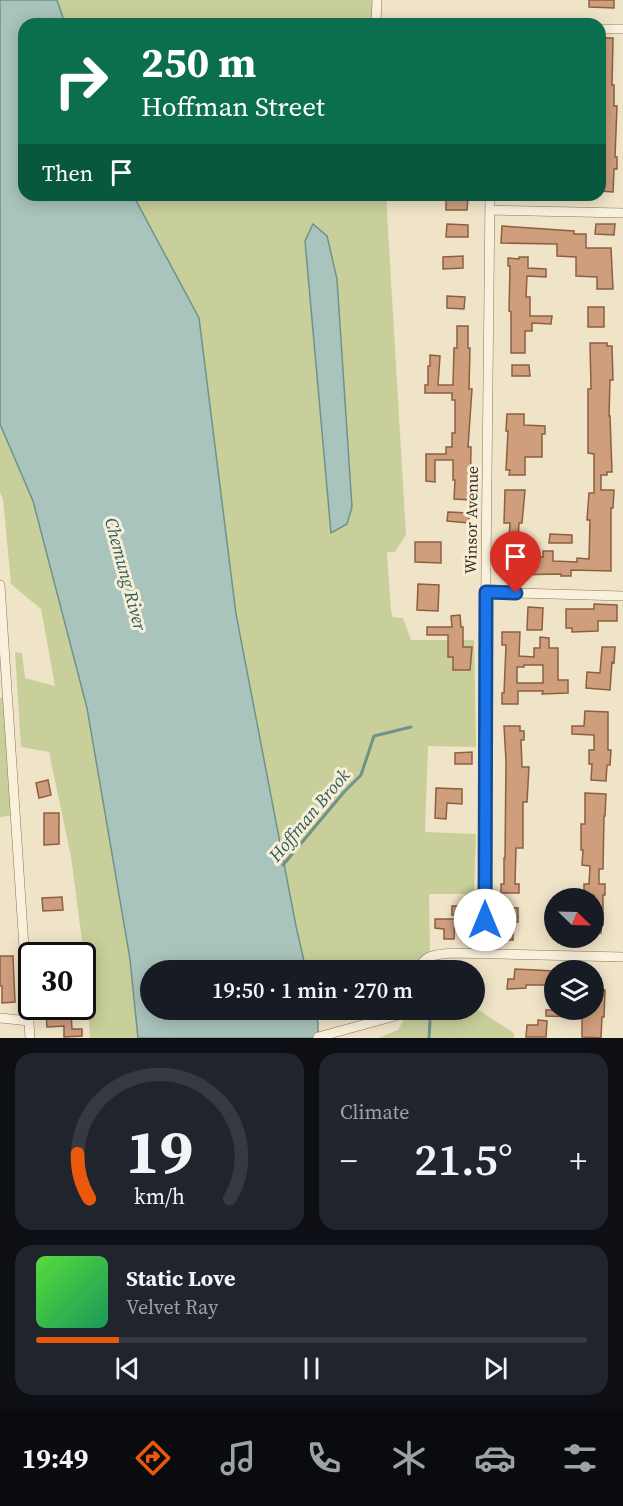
<!DOCTYPE html>
<html lang="en">
<head>
<meta charset="utf-8">
<style>
  body { margin:0; font-family:"Source Serif 4",serif; background:#20242c; color:#f1f3f6; height:100vh; display:flex; flex-direction:column; font-size:22px; white-space:nowrap }
  * { box-sizing:border-box; margin:0 }
  p { font-size:20px; color:#9ea1a6 }
  .icon { flex:none; width:33px; height:33px; fill:none; stroke:currentColor; stroke-width:2; stroke-linecap:round; stroke-linejoin:round }
  .map { position:relative; height:1038px; overflow:hidden }
  .sheet { display:flex; flex-direction:column; gap:15px; padding:15px; background:#0d0f14; flex:1 }
  .sheet>* { flex:none }
  .banner { position:absolute; left:18px; top:18px; width:588px; height:183px; border-radius:18px; box-shadow:0 3px 15px #0003; background:#0b6e4f; color:#fff; overflow:hidden }
  .needle { width:39px; rotate:113deg }
  .controls { position:absolute; left:544px; top:888px; display:grid; gap:12px }
  .controls a { display:grid; place-items:center; width:60px; height:60px; border-radius:50%; background:#171b24; box-shadow:0 3px 15px #0003; font-size:30px }
  .speed { position:absolute; left:18px; top:942px; display:flex; gap:12px; font-size:30px; font-weight:700; text-align:center }
  .speed>* { display:grid; place-content:center; width:78px; height:78px; border-radius:50%; background:#171b24; box-shadow:0 3px 15px #0003; line-height:1 }
  .speed .limit { border:3px solid #111; border-radius:9px; background:#fff; color:#111 }
  .pin { position:absolute; display:grid; place-items:center; width:51px; height:51px; color:#fff; margin:-62px -26px; border-radius:50% 50% 50% 0; rotate:-45deg; box-shadow:0 0 6px #0007 }
  .pin .icon { rotate:45deg }
  .me { position:absolute; width:66px; margin:-33px; rotate:0deg; stroke-linejoin:round; filter:drop-shadow(0 0 4px #0008) }
  .turn { display:flex; align-items:center; gap:21px; height:126px; padding:0 24px; font-size:27px }
  .turn .icon { width:78px; height:78px; stroke-width:2.5 }
  .turn b { display:block; font-size:42px; line-height:51px }
  .then { display:flex; align-items:center; height:57px; padding:0 24px; background:#0003; gap:12px; font-size:22px }
  .big { font-size:45px; font-weight:600; line-height:1.1 }
  .sheet .widget { flex:1; display:flex; flex-direction:column; justify-content:center; gap:9px; min-width:0; padding:0 21px; border-radius:18px; background:#20242c }
  .sheet .dial { align-items:center; gap:0 }
  .dial svg { height:156px; overflow:visible; fill:none; stroke:#363941; stroke-width:7; stroke-linecap:round; text-anchor:middle }
  .dial text { fill:#f1f3f6; stroke:none }
  .song { display:flex; align-items:center; gap:18px }
  .cover { width:72px; height:72px; border-radius:9px; background:linear-gradient(135deg,hsl(110 70% 55%),hsl(150 70% 35%)) }
  .played { height:6px; border-radius:3px; background:linear-gradient(90deg,#ea580c 15%,#363941 15%) }
  .keys { display:flex; justify-content:space-around; direction:ltr }
  .heat { display:flex; justify-content:space-between; align-items:center; font-size:33px; direction:ltr }
  .sheet .tiles { flex:1; display:grid; gap:15px; grid-template-columns:1fr 1fr }
  .widget:last-child { grid-column:span 2 }
  .trip { position:absolute; left:140px; top:960px; width:345px; height:60px; border-radius:30px; background:#171b24; box-shadow:0 3px 15px #0003; font-weight:600; line-height:60px; text-align:center }
  .tabs { display:flex; height:96px; justify-content:space-around; align-items:center; background:#090b0e; color:#9ea1a6 }
  .tabs .icon { width:42px; height:42px }
  .tabs .current { color:#ea580c }
  .tabs b { font-size:27px; color:#f1f3f6 }
  .map>svg:first-child { display:block }
  .green { fill:#c9cf9b }
  .water { fill:#a9c4bc; stroke:#6f938a; stroke-width:1.5 }
  .lines { fill:none; stroke-linecap:round; stroke-linejoin:round }
  .stream { stroke:#6f938a; stroke-width:3 }
  .building { fill:#cf9f7d; stroke:#8d5f41; stroke-width:1.5; fill-rule:evenodd }
  .minor-casing { stroke:#8d765c; stroke-width:10 }
  .minor { stroke:#faf1dc; stroke-width:9 }
  .route-casing { stroke:#114b97; stroke-width:15 }
  .route { stroke:#1a73e8; stroke-width:10 }
  .labels { text-anchor:middle; dominant-baseline:central; stroke-width:6; stroke-linejoin:round; paint-order:stroke }
  .street-label { font-size:16px; fill:#3d2e20; stroke:#f7eed8 }
  .water-label { font-size:18px; font-style:italic; fill:#2f5d5a; stroke:#f7eed8 }
</style>
</head>
<body>
<div class="map">
<svg width="623" height="1038" viewBox="0 0 623 1038">
  <rect width="100%" height="100%" fill="#f0e4c8"/>
  <path class="green" d="M57 0H373L372 22 371 24H65Z
    M133 195H386L406 535 395 552H387L391 611 393 617 403 618 411 640H474L476 747 428 746 425 832 476 834 474 894H429L430 951 417 961 413 970H380L378 969 376 970H306L296 926 236 614 199 318Z
    M0 424 33 501 87 708 130 959 138 1038H90L87 979 71 857 49 752 21 747 15 652 22 653 25 678 55 686 41 609 11 584 3 499 0 493Z
    M8 697 16 815 0 817V698Z
    M474 1007 514 1033V1038H378L398 1030 409 1010H474Z"/>
  <path class="water" d="M0 0H57L65 24H24V195H133L199 318 236 614 296 926 306 970H150V1010H315L318 1023V1038H138L130 959 87 708 33 501 0 424Z
    M313 224 327 236 337 279 352 507 347 524 331 533 305 241Z"/>
  <g class="lines">
    <path class="stream" d="M283 865 344 792 361 775 374 736 411 727
      M429 1038 430 1021"/>
  </g>
  <path class="building" d="M589 0H614V8L589 7Z
    M600 38H613L612 85H614V106H617L615 157H617V169H614L613 192 600 191Z
    M446 197H468L467 210H446Z
    M447 224 468 225V237H446Z
    M596 224H615L614 235 595 234Z
    M502 226 574 231V234H586V248H611L613 289H597V277L576 276V257L557 256V244L501 243Z
    M463 256V268L443 269V257Z
    M519 257H528V268L546 269V277L527 276 526 297H530V316H552L551 324 532 323V331H525V353H511V312L509 311 510 266H508V258L519 259Z
    M447 296 465 297 464 309 447 308Z
    M588 307H604V327H588Z
    M457 326H468V348H470L469 389H472L468 447H471L470 500 454 499 455 480H453V460H435V482L426 481V454H446V447H452V433H455V400H452V393H425V385H428V366H430V355L440 356 438 385H453L454 348H457Z
    M590 343H607V346H612L613 380H610L609 416H610L612 472H607V475H601V490H614L613 508H611V571L571 570V576H561V574L503 575V555H517V557H543V551H553V561L577 562V558L589 559 590 520H587L589 493H594V454L588 453V389H591Z
    M512 365H529L530 376H512Z
    M507 414H524V425L545 426V434H542V457H525V475H509L510 470H506L508 431H506Z
    M505 490H525L522 523H519L518 540 509 539 510 523H504Z
    M448 512 469 513V523L447 521Z
    M550 534 572 535V543H549Z
    M415 542H441V563L415 562Z
    M418 584 439 585 438 611 417 610Z
    M594 604 617 605V621H598V631L572 632V628H566V609H594Z
    M528 607 543 608 542 630H527Z
    M460 615 461 627H463V647H472L470 670H453V657H448V635H427V627H452L451 616Z
    M502 632H520L519 656 534 657V648H540V637L549 638V648H558V680H568V693L542 694 543 691H518V704H502V693H504L506 645H502ZM524 665H543V683H517V667H524Z
    M602 647H615L614 663 612 662 610 690 586 688 587 672 600 673Z
    M585 711 608 712V750H611L610 765H607L606 781 591 780 592 764H589V750H594V735L572 734V726H584Z
    M504 726H520V731H524V740H521L522 767H529L527 802H523V848H516L515 884H519V893H501V884H504V858H505L506 761Z
    M472 752V764H455V753Z
    M48 780 51 795 39 798 36 783Z
    M436 788 462 789V804L447 803 446 819 435 818Z
    M585 793 606 794 605 816H604L603 869H599V884H605V895H603V925H601V933H594V895H584V884H589L590 866 582 865 583 850H581V824H585Z
    M44 813H59V844L44 845Z
    M62 897 63 910 43 911 42 898Z
    M452 906H472V915H452Z
    M500 907 518 908V922H513V940H497Z
    M435 919H455L454 939H444V929L435 928Z
    M0 956H13L15 1002 2 1003V986H0Z
    M515 969 555 971V989H545V985H526V988L507 989 508 979H514Z
    M594 990H605L604 1017H602L601 1038 582 1037V1017L546 1016V1010H594Z
    M71 1011 72 1029H82V1036L64 1037V1026L47 1027 46 1013Z
    M538 1020 547 1021 546 1037H526L527 1025H538Z"/>
  <g class="lines">
    <g class="minor-casing">
      <path id="minor" d="M377 0 376 23 412 24
        M600 29H623
        M490 210 623 213
        M0 585 30 1038
        M486 592 623 596
        M485 954V662L490 195
        M417 970C427 953 435 955 453 953L623 957
        M0 1018 29 1021
        M318 1037 395 1016 400 1010"/>
    </g>
    <use href="#minor" class="minor"/>
  </g>
  <g class="lines">
    <g class="route-casing">
      <path id="route" d="M485 920 486 592 516 593"/>
    </g>
    <use href="#route" class="route"/>
  </g>
  <g class="labels">
    <g class="street-label">
      <text transform="translate(471 520) rotate(-89)">Winsor Avenue</text>
    </g>
    <g class="water-label">
      <text transform="translate(126 574) rotate(75)">Chemung River</text>
      <text transform="translate(309 815) rotate(-50)">Hoffman Brook</text>
    </g>
  </g>
</svg>
<div class="controls">
<a><svg class="needle" viewBox="-14 -14 28 28"><path d="M0-13l5 13h-10z" fill="#e53935"/><path d="M0 13l5-13h-10z" fill="#9ea1a6"/></svg></a>
<a><svg class="icon" aria-label="layers" viewBox="0 0 24 24"><path d="M12 4l9 5-9 5-9-5zM3 14l9 5 9-5"/></svg></a>
</div>
<div class="speed"><div class="limit">30</div></div>
<div class="pin" style="left:516px;top:593px;background:#d93025"><svg class="icon" aria-label="arrive" viewBox="0 0 24 24"><path d="M6 21V4h12l-3 4 3 4H6"/></svg></div>
<svg class="me" style="left:485px;top:920px" viewBox="-20 -20 40 40"><circle r="19" fill="#fff"/><path d="M0-13L10 11 0 6-10 11z" fill="#1a73e8"/></svg>
<div class="trip">19:50 · 1 min · 270 m</div>
<div class="banner">
<div class="turn"><svg class="icon" aria-label="right" viewBox="0 0 24 24"><path d="M7 20v-9h11M14 6l5 5-5 5"/></svg><div><b>250 m</b>Hoffman Street</div></div>
<div class="then">Then<svg class="icon" aria-label="arrive" viewBox="0 0 24 24"><path d="M6 21V4h12l-3 4 3 4H6"/></svg></div>
</div>
</div>
<section class="sheet">
<div class="tiles">
<div class="widget dial"><svg viewBox="0 0 100 80">
<path d="M14 69A42 42 0 1 1 86 69"/>
<path d="M14 69A42 42 0 0 1 8 46" stroke="#ea580c"/>
<text x="50" y="56" font-size="32" font-weight="700">19</text>
<text x="50" y="72" font-size="11">km/h</text>
</svg></div>
<div class="widget"><p>Climate</p>
<div class="heat"><a>−</a><b class="big">21.5°</b><a>+</a></div>
</div>
<div class="widget">
<div class="song"><i class="cover"></i><div><b>Static Love</b><p>Velvet Ray</p></div></div>
<div class="played"></div>
<div class="keys"><svg class="icon" aria-label="previous" viewBox="0 0 24 24"><path d="M18 5L8 12l10 7zM5 5v14"/></svg><svg class="icon" aria-label="pause" viewBox="0 0 24 24"><path d="M8 5v14M16 5v14"/></svg><svg class="icon" aria-label="next" viewBox="0 0 24 24"><path d="M6 5l10 7-10 7zM19 5v14"/></svg></div>
</div>
</div>
</section>
<nav class="tabs">
<b>19:49</b>
<svg class="icon current" aria-label="directions" viewBox="0 0 24 24"><path d="M12 3l9 9-9 9-9-9zM9 14v-3h6M13 9l2 2-2 2"/></svg>
<svg class="icon" aria-label="music" viewBox="0 0 24 24"><path d="M9 18V5l10-2v13"/><circle cx="6" cy="18" r="3"/><circle cx="16" cy="16" r="3"/></svg>
<svg class="icon" aria-label="phone" viewBox="0 0 24 24"><path d="M5 4h4l2 5-3 2q2 4 5 5l2-3 5 2v4C11 20 4 13 5 4z"/></svg>
<svg class="icon" aria-label="climate" viewBox="0 0 24 24"><path d="M12 3v18M4 7l16 10M4 17L20 7"/></svg>
<svg class="icon" aria-label="car" viewBox="0 0 24 24"><path d="M5 17H2v-5l4-1 3-4h7l3 4 3 1v5h-3M9 17h6M6 11h13"/><circle cx="7" cy="17" r="2"/><circle cx="17" cy="17" r="2"/></svg>
<svg class="icon" aria-label="filters" viewBox="0 0 24 24"><path d="M4 7h16M4 17h16"/><circle cx="9" cy="7" r="2"/><circle cx="15" cy="17" r="2"/></svg>
</nav>
</body>
</html>
